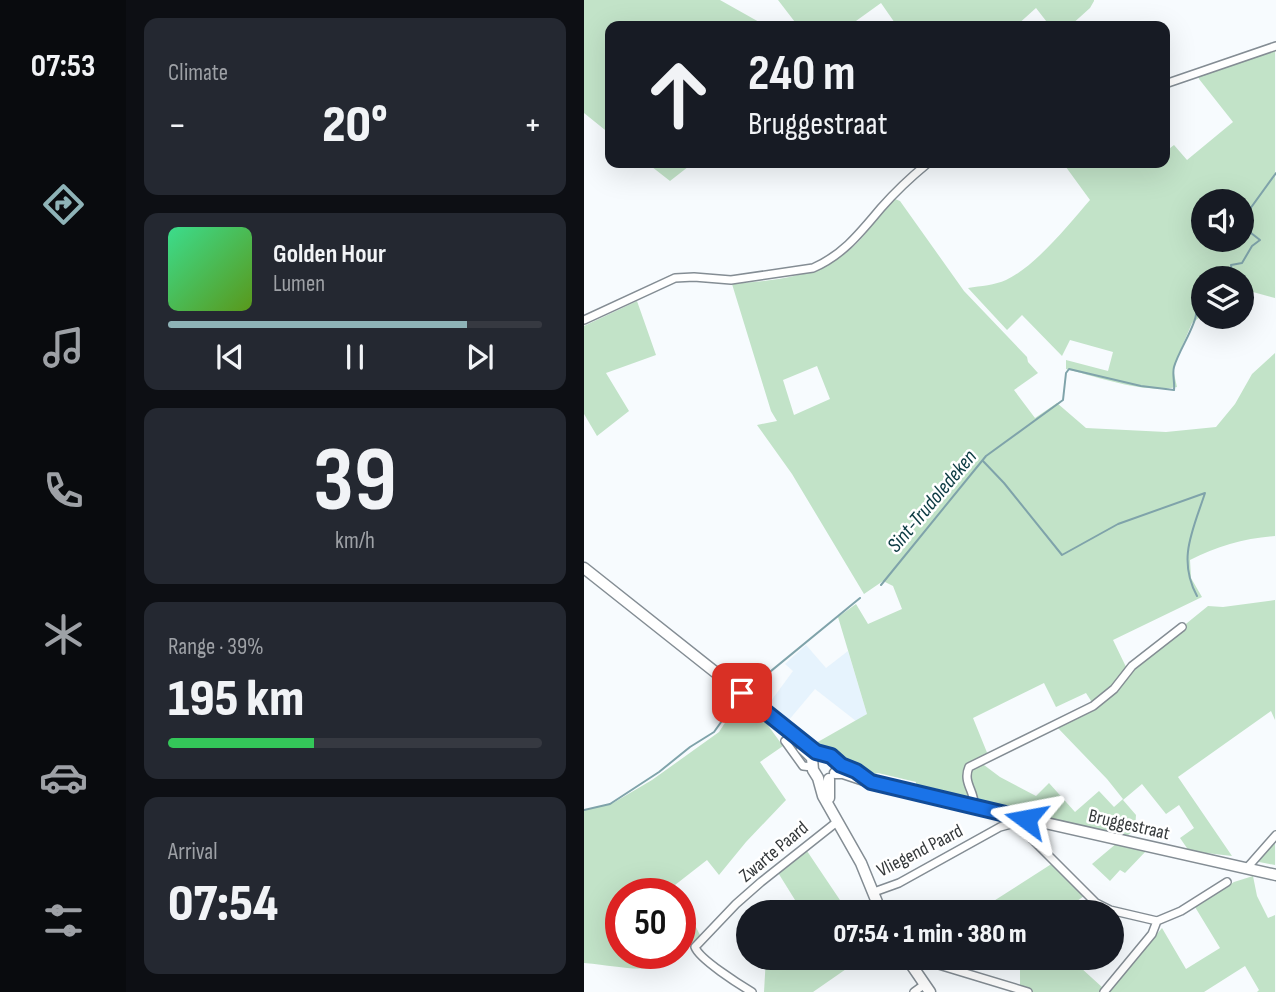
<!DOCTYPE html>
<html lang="en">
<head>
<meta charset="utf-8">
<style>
  body { margin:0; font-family:"Sofia Sans Condensed",sans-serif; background:#242831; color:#f1f3f6; height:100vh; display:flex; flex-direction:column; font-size:26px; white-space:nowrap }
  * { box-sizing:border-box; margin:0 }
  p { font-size:23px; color:#9ea1a6 }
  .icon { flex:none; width:38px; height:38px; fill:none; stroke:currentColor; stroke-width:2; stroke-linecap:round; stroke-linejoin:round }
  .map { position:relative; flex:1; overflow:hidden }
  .drawer { display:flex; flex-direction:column; gap:18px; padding:18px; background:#0d0f14; width:458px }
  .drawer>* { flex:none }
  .banner { position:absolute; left:21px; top:21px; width:565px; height:147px; border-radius:14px; box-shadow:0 7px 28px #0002; background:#171b24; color:#f1f3f6; overflow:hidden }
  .buttons { position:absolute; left:607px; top:189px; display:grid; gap:14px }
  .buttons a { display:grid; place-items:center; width:63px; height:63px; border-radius:50%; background:#171b24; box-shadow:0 7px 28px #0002; font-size:35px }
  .speed { position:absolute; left:21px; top:878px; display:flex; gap:14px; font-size:35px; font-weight:700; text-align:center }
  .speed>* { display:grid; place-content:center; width:91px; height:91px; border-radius:50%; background:#171b24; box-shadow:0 7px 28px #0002; line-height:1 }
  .speed .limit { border:10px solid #d22; background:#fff; color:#111 }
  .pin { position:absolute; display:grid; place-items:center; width:60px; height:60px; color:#fff; margin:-30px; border-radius:14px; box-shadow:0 4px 10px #0006 }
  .me { position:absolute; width:77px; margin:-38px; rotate:283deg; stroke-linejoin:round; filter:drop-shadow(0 0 5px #0008) }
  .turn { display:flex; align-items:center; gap:24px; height:147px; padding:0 28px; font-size:32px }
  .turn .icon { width:91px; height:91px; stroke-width:2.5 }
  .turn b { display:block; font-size:49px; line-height:60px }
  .big { font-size:52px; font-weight:800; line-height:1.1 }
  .drawer .tile { flex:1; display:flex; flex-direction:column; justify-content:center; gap:10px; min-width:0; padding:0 24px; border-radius:14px; background:#242831 }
  .drawer .dial { align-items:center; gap:0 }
  .dial b { font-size:91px; line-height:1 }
  .song { display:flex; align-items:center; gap:21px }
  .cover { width:84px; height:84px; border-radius:10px; background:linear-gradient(135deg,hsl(150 70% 55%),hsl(90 70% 35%)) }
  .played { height:7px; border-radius:4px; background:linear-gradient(90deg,#8eb3b7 80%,#363941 80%) }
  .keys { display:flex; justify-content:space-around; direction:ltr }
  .heat { display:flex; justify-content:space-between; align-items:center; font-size:38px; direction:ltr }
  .charge { height:10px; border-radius:5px; background:linear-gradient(90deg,#34c759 39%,#363941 0) }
  .trip { position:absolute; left:152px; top:900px; width:388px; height:70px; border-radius:35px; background:#171b24; box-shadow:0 7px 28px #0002; font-weight:800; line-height:70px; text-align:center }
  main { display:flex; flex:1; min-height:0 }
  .menu { display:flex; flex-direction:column; width:126px; justify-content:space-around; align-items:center; background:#090b0e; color:#9ea1a6 }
  .menu .icon { width:49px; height:49px }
  .menu .current { color:#8eb3b7 }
  .menu b { font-size:32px; color:#f1f3f6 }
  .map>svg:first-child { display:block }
  .built { fill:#e6f3fd }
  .green { fill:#c2e3c8; fill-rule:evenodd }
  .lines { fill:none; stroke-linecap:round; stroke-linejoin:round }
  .stream { stroke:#7fa3aa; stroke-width:2 }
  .minor-casing { stroke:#848d94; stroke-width:10 }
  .major-casing { stroke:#848d94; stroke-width:13 }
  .minor { stroke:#fff; stroke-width:7 }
  .major { stroke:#fff; stroke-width:10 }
  .route-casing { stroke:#114b97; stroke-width:18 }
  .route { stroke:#1a73e8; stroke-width:12 }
  .labels { text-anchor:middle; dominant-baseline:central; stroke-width:5; stroke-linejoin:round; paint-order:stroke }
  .street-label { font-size:19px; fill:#34383a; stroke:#fff }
  .water-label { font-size:21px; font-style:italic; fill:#0b3a42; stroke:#fff }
</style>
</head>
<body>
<main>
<nav class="menu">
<b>07:53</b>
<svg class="icon current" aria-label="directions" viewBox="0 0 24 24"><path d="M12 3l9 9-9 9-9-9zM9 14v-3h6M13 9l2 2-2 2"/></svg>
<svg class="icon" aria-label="music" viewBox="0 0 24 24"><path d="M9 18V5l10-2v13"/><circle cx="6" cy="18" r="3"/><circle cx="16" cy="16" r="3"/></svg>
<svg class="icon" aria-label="phone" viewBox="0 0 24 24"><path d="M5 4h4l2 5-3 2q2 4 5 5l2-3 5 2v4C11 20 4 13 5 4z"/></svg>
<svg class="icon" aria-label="climate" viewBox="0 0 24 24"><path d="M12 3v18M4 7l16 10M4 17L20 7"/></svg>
<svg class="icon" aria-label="car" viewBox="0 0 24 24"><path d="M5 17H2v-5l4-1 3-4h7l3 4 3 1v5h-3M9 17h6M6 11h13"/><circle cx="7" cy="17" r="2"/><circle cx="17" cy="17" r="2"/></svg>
<svg class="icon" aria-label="filters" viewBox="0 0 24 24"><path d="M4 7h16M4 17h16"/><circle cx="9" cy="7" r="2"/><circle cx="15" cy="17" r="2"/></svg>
</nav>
<section class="drawer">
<div class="tile"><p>Climate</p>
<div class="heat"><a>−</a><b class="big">20°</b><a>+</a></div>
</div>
<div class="tile">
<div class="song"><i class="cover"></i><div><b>Golden Hour</b><p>Lumen</p></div></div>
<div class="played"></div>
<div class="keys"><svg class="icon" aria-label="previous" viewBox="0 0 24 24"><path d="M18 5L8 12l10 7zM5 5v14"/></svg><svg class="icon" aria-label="pause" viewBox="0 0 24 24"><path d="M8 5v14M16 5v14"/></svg><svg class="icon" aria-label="next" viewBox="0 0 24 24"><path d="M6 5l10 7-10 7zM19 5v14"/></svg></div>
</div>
<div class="tile dial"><b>39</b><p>km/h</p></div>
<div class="tile"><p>Range · 39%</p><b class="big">195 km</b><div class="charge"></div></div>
<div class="tile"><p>Arrival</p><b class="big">07:54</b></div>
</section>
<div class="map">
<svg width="692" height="992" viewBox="0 0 692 992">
  <rect width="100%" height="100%" fill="#f7fbfe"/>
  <path class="built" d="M222 645 242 668 264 651 283 714 272 721 231 689 204 721 184 705 209 671 201 664Z"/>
  <path class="green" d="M0 0H136L182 26H26V134L0 113Z
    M194 0H510V1L506 8 486 26H466L452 8 432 26H313L297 3 265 26H214Z
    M691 47V298L658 289V278H620L619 315 608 323 591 363 589 369 593 387C560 394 514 377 482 369V360L524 371 529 352 486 340 478 356 438 315 423 330 384 288C397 286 411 285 422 280 452 266 485 224 506 200L479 163H581V152L590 145 603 160 649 122 615 79 614 75ZM620 201H658V240H620Z
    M63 163H109L86 181Z
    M311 199 316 201 380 291 443 357 444 362 454 373 430 390 451 418 473 403 502 428 582 432 632 427 651 404 668 374 691 353V536C661 538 633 546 606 560L607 578 618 597 529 640 543 669 527 690 509 704 502 693 472 707 460 683 389 718 404 755 383 767 389 800 350 788 332 787V782L294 773 288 775 250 750 232 743 283 714 254 617 272 604 284 624 318 609 309 586 299 581 280 594 208 474 173 425 193 421 187 411 148 284C195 280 241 277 275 241 288 227 297 211 311 199ZM233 366 246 399 210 415 199 380Z
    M53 301 72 355 22 373 45 411 13 436 0 414V326Z
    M691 600V720L687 711 594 777 648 856 605 851 596 838 610 828 595 805 582 814 558 784 539 800 552 815 551 829 543 836 394 801 385 783 384 771 396 762 416 777 452 796 465 783 491 812 515 791 530 807 539 799 523 779 471 725 503 710 550 666 624 606 639 607Z
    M157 698 175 713 199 746 176 762 202 800 162 842 135 875 123 860 91 885 95 894H37V954H96V896L116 935C74 981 56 968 0 963V810L29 803 68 780 135 732Z
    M691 839V865L670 861Z
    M533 843 563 850 541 873 536 870 526 881 508 864Z
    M221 848 264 912H212L216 908 193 871Z
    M469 863 500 896 478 912 394 911Z
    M669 876 673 896 684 918 691 915V992H673L675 990 661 966 620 992H524L578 928 602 969 636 948 611 907 650 882Z
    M182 957H257L265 967 229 992H180Z
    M427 957H485L519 988 516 992H449L436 987V965Z"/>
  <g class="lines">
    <path class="stream" d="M658 220 692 173
      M646 278 648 274 647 265 658 263 668 246 676 240 658 226
      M399 461 420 483 478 555 534 524 621 493C609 530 593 559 613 596
      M297 585 402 456 479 400 482 373 485 369 557 386 590 390C591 383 588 374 590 367 594 352 612 325 612 314L620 312
      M165 689 276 598
      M0 810 26 804 75 772 106 747 130 732 155 697"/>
    <g class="minor-casing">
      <path id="minor" d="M581 84 692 46
        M0 320 91 278 110 277 147 280 229 268C259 255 276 233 297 208 311 192 327 177 344 163
        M212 735 201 741 219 766 228 767
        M390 807C392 792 378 783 385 767L509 706 530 689 548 666 598 627
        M662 869 692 835
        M290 892 315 883 416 827 427 824 436 827 512 903 526 910 573 921 597 911 643 882
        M337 957 348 963 444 992
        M168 992C156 985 115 959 111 947L152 904 177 882 254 821
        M330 992 341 984
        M520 992 568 934 573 921"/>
    </g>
    <g class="major-casing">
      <path id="major" d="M0 568 232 752 247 756 257 765 269 770
        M218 748 228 758 229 770 234 778 239 796 277 863 297 912
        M251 773H259L298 786 692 875
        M245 779V798
        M322 957 346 992"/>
    </g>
    <use href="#minor" class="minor"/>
    <use href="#major" class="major"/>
  </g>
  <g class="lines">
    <g class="route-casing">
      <path id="route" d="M158 693 232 752 247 756 257 765 272 771 287 782 442 819"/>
    </g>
    <use href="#route" class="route"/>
  </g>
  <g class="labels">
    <g class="street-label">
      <text transform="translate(545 825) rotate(13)">Bruggestraat</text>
      <text transform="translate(336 851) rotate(-27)">Vliegend Paard</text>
      <text transform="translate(190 852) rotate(-40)">Zwarte Paard</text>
    </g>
    <g class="water-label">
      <text transform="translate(348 501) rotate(-50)">Sint-Trudoledeken</text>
    </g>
  </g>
</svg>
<div class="buttons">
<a><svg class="icon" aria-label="sound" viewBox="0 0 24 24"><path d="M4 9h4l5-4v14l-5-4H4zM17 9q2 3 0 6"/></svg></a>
<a><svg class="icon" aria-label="layers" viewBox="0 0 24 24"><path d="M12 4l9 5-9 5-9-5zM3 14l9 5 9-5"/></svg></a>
</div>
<div class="speed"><div class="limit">50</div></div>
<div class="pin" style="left:158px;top:693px;background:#d93025"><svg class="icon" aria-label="arrive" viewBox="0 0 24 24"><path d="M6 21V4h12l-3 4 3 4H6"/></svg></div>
<svg class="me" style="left:442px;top:819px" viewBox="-20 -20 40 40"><path d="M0-17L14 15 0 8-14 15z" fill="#1a73e8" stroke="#fff" stroke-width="4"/></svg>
<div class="trip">07:54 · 1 min · 380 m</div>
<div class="banner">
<div class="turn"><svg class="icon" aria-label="ahead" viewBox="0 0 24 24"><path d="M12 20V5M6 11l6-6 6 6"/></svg><div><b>240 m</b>Bruggestraat</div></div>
</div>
</div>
</main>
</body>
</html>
